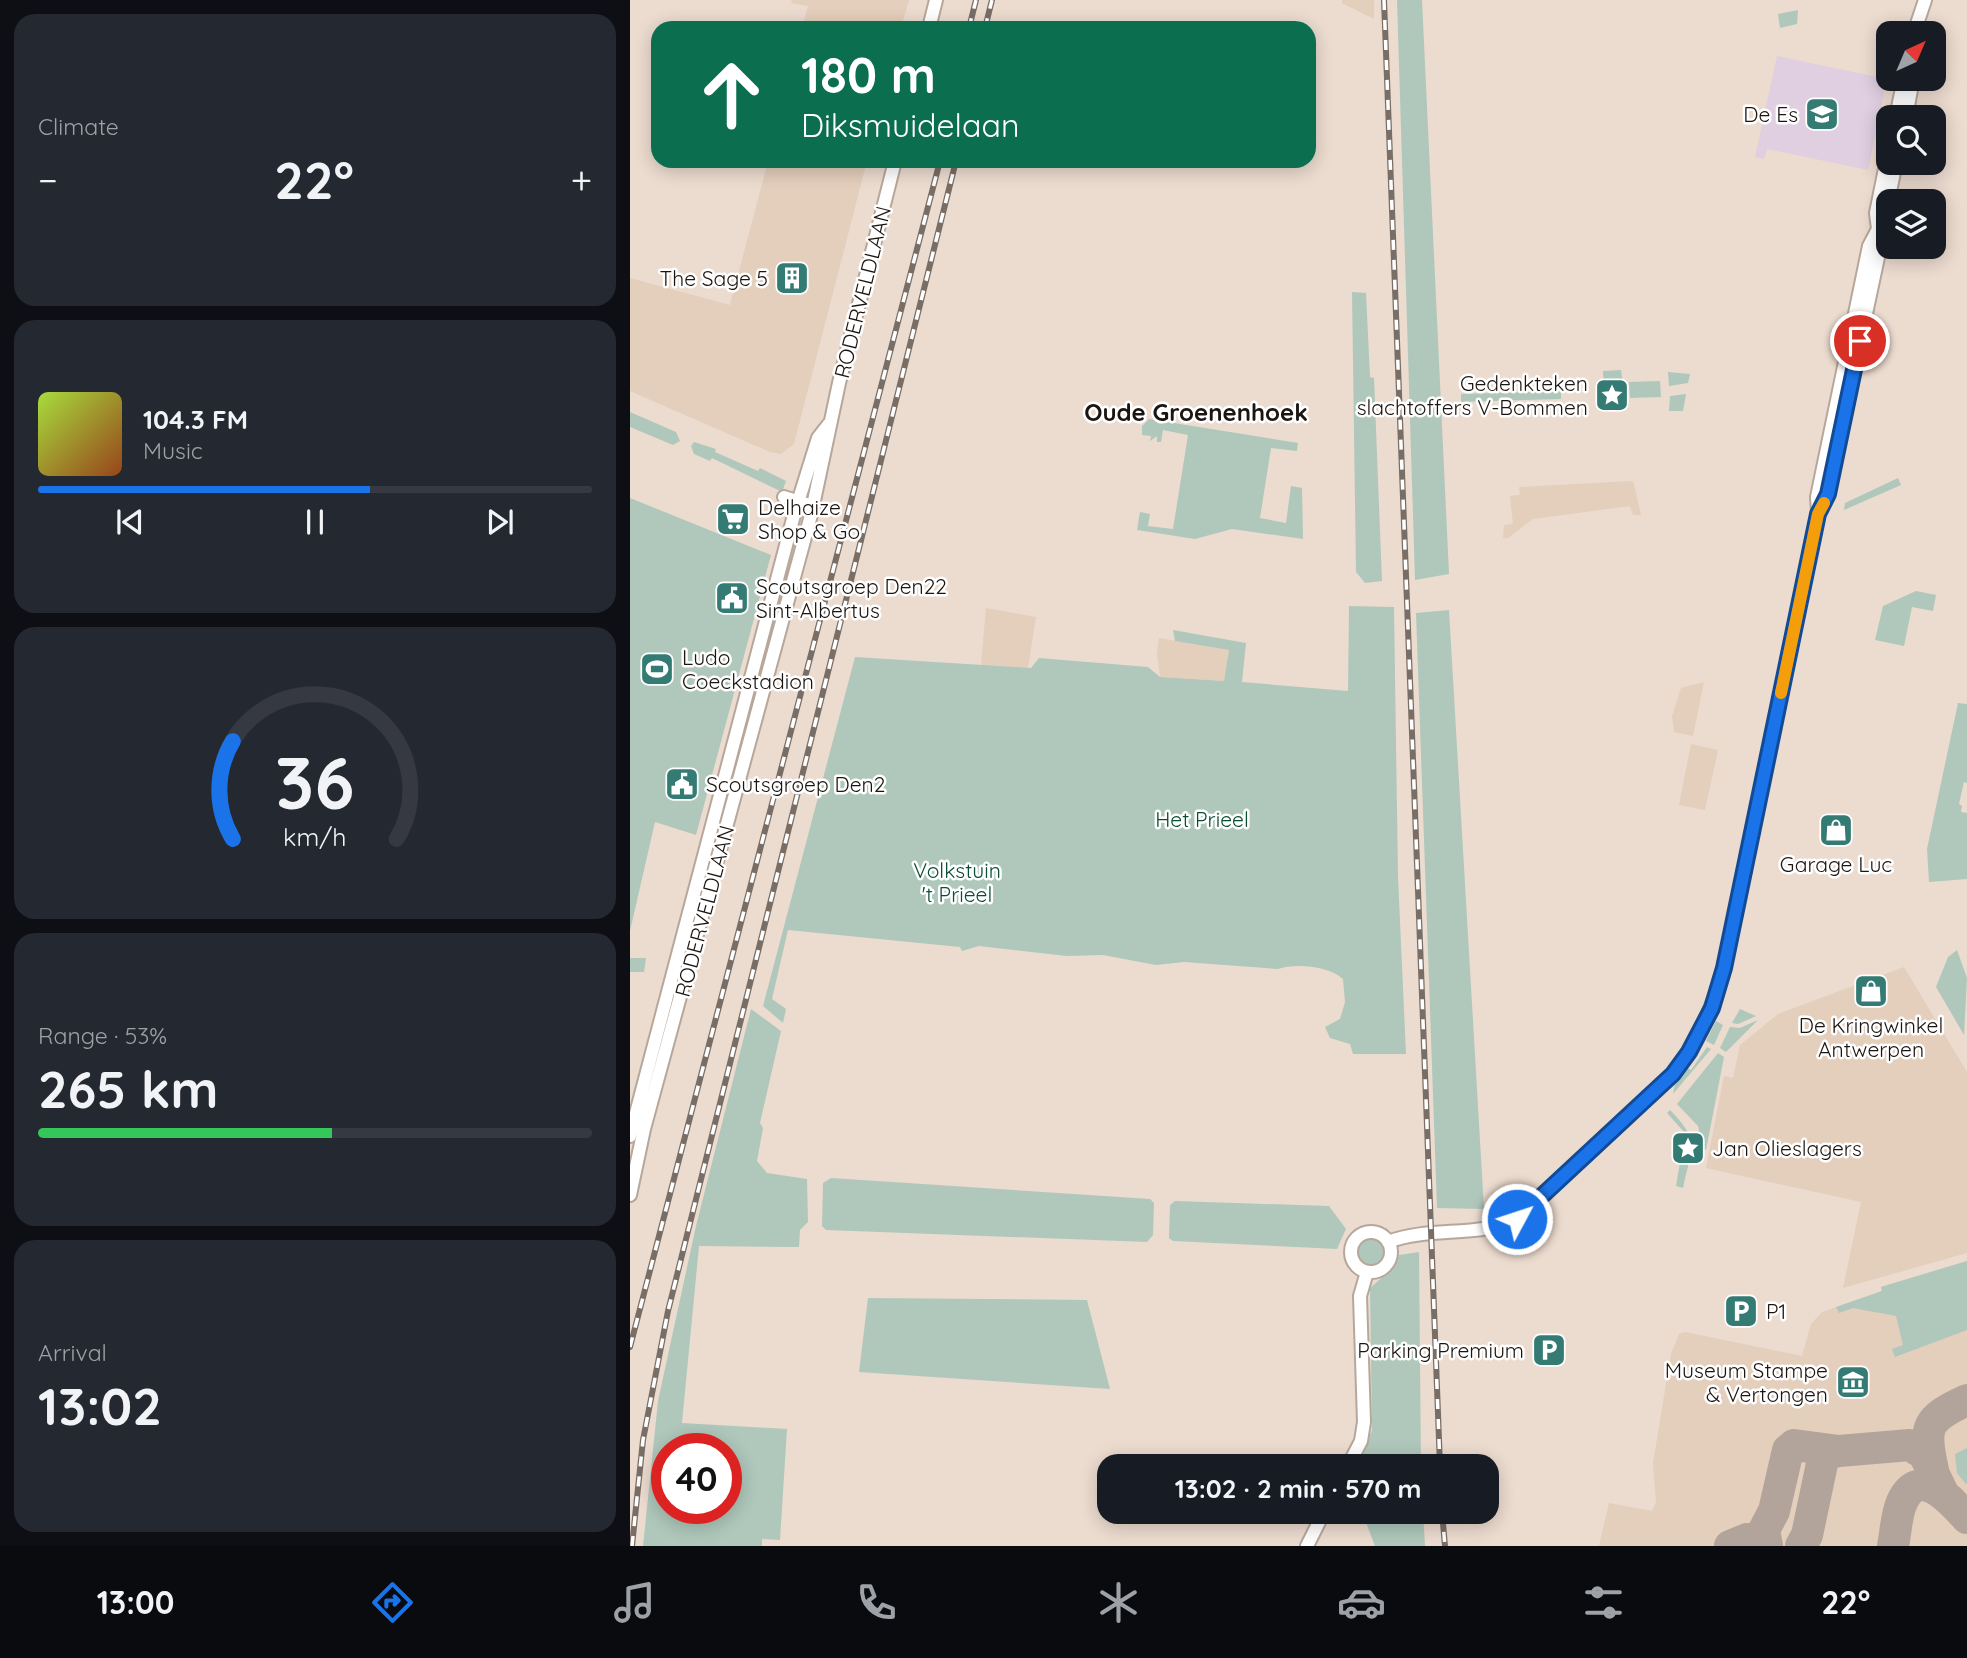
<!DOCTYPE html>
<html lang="en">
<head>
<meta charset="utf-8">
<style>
  body { margin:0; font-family:Quicksand,sans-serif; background:#242831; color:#f1f3f6; height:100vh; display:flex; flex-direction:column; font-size:26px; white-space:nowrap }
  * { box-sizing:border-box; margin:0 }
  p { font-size:23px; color:#9ea1a6 }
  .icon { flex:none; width:38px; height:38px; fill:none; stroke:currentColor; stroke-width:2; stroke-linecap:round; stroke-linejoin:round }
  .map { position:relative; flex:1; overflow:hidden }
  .sheet { display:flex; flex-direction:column; gap:14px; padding:14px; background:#0d0f14; width:630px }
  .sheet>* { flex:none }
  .banner { position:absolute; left:21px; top:21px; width:665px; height:147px; border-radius:21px; box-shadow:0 4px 18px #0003; background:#0b6e4f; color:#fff; overflow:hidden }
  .needle { width:46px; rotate:44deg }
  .fabs { position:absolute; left:1246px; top:21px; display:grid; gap:14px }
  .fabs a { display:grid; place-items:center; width:70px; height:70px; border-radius:14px; background:#171b24; box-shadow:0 4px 18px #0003; font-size:35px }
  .speed { position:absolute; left:21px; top:1433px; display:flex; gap:14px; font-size:35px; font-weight:700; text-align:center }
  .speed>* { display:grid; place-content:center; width:91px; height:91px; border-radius:50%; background:#171b24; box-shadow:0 4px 18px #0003; line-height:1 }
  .speed .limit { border:10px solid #d22; background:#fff; color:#111 }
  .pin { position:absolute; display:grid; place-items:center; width:60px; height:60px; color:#fff; margin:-30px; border:4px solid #fff; border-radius:50%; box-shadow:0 2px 7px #0007 }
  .me { position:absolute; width:77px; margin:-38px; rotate:50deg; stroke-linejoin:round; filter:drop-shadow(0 0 5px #0008) }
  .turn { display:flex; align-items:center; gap:24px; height:147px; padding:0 35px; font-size:32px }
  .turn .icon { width:91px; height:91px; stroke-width:2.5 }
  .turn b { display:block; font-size:49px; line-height:60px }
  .big { font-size:52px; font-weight:700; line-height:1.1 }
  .sheet .card { flex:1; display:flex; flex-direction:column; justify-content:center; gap:10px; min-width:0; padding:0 24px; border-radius:21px; background:#242831 }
  .sheet .dial { align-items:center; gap:0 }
  .dial svg { height:182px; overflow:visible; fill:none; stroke:#363941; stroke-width:7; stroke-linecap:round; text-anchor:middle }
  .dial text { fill:#f1f3f6; stroke:none }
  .song { display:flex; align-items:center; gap:21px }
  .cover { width:84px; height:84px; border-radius:10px; background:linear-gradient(135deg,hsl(80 70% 55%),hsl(20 70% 35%)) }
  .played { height:7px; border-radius:4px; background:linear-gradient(90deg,#1a73e8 60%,#363941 60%) }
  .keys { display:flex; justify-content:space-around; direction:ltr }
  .heat { display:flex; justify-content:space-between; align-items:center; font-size:38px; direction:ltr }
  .charge { height:10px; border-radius:5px; background:linear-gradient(90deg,#34c759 53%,#363941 0) }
  .trip { position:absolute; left:467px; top:1454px; width:402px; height:70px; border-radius:21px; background:#171b24; box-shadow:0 4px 18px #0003; font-weight:700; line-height:70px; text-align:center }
  .tabs { display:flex; height:112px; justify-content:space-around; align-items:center; background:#090b0e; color:#9ea1a6 }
  .tabs .icon { width:49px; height:49px }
  .tabs .current { color:#1a73e8 }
  .tabs b { font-size:32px; color:#f1f3f6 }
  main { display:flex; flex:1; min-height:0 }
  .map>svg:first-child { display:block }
  .built { fill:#e4cebc }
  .education { fill:#dfcfe1 }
  .green { fill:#afc8bb; fill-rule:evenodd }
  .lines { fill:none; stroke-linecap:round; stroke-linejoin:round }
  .taxiway { stroke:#b2a49a; stroke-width:32 }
  .minor-casing { stroke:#b7a79b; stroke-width:16 }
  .minor { stroke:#fff; stroke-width:12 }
  .rail-casing { stroke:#796e66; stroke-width:6 }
  .rail { stroke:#fff; stroke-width:3.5; stroke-dasharray:10; stroke-linecap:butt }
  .route-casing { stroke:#114b97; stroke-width:18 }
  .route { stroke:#1a73e8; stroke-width:12 }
  .slow { stroke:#f59e0b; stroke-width:12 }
  .labels { text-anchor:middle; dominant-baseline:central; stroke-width:5; stroke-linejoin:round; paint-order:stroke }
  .poi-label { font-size:21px; fill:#1b1511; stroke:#fff; text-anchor:start }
  .street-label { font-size:21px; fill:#1b1511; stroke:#fff }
  .park-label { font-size:21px; fill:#0a4d35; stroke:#fff }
  .quarter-label { font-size:24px; font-weight:bold; fill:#1b1511; stroke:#fff }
</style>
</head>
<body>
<main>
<section class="sheet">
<div class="card"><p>Climate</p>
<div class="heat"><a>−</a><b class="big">22°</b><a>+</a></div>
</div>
<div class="card">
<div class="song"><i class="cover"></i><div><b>104.3 FM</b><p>Music</p></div></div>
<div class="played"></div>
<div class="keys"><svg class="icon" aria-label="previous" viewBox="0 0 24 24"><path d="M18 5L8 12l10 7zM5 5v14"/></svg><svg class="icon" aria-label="pause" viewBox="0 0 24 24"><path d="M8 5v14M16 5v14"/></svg><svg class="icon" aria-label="next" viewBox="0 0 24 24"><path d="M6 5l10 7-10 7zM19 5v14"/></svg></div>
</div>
<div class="card dial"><svg viewBox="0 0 100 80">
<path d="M14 69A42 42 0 1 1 86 69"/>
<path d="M14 69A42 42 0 0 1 14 26" stroke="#1a73e8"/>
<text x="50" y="56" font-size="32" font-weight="700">36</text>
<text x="50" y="72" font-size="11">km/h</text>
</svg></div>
<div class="card"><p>Range · 53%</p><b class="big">265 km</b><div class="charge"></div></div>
<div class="card"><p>Arrival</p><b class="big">13:02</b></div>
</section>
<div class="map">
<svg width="1337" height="1546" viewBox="0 0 1337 1546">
  <rect width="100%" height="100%" fill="#ecdbcf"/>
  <path class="built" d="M162 0H279L271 28H172L178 6 161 3Z
    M712 0H744V19L712 3Z
    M138 161H237L164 444 151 454 140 452 0 391V278L100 305Z
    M1003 481 1011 515H1003L1000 506 903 519 878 538H873L874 525 883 524 880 496 890 495 889 487Z
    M356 608 406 617 398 668 351 666Z
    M529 638 599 650 594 681 530 677 527 654Z
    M1074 682 1063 736 1044 732 1042 716 1051 688Z
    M1061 744 1088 750 1075 810 1049 805Z
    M1274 967 1337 1072V1253L1213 1288 1231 1202 1076 1168 1094 1076 1103 1078 1110 1045 1148 1014Z
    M1337 1261V1546H969L979 1503 1022 1511 1026 1502 1023 1463 1041 1354 1049 1334 1055 1332 1172 1356 1181 1324 1192 1312 1252 1291 1251 1287Z"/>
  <path class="education" d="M1147 56 1257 79 1238 170 1137 149 1134 159 1125 157Z"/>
  <path class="green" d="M767 0H792L819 574 785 580Z
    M1168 10 1167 24 1150 28 1148 14Z
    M722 292 736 293 740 377 744 378 752 581 735 583 726 572Z
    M991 370 993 384 974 391 973 371Z
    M1038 372 1060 374 1058 383 1039 386Z
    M1030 381 1031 397 1000 398 999 382Z
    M931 391V399L831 402V394Z
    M1056 394 1053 411H1039L1040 396Z
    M993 398 994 409 975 410 974 401Z
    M0 412 46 432 50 441 43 445 0 427Z
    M519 419 668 443 667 451 641 448 630 518 656 523 661 486 672 488 673 539 602 529 565 539 507 530 510 512 520 514 518 526 543 529 558 435 533 430 531 442H527V436L520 441 521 436 512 435V426Z
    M64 442 86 449 85 452 128 471 130 468 156 481 152 492 82 458 80 461 64 454 61 446Z
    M1268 478 1271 485 1214 510 1215 503Z
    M0 498 141 555 66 835 25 822 0 931Z
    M1286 591 1306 595 1303 611 1282 607 1274 646 1245 640 1253 606Z
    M719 606 764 607 768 877 776 1054H723L720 1044 700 1038 695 1027 710 1019 715 1002 713 979C699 966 665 963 648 969L554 962 526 965 473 955 437 956 349 946 332 951 330 947 158 930 142 999 156 1009 153 1023 133 1006 225 657 401 668 409 658 518 667 530 677 594 681 599 650 545 641 543 630 616 643 612 682 718 691Z
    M819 610 854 1209 807 1208 786 613Z
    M1328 703 1337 704V783L1334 782 1329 804 1332 806 1331 812 1337 813V879L1299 882 1297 849Z
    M1327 950 1337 978 1334 1035 1306 987 1318 957Z
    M0 958H16L14 972H0Z
    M121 1009 151 1031 130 1123 133 1128 127 1161 137 1173 177 1179 178 1222 170 1230 169 1247 69 1246 52 1423 157 1429 150 1540 132 1539V1546H13L28 1401 66 1226ZM37 1449H96V1508H37Z
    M1110 1009 1126 1016 1108 1024 1102 1023Z
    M1128 1020 1096 1052 1090 1048 1100 1027 1110 1028Z
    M1086 1021 1093 1025 1084 1045 1076 1041Z
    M1077 1047 1081 1049 1043 1094 1045 1084 1057 1068 1061 1070Z
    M1088 1053 1094 1057 1076 1150 1073 1149 1068 1126 1047 1104Z
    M1040 1110C1071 1141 1061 1148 1053 1188L1046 1186 1055 1133 1037 1113Z
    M201 1178 520 1199 524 1203 523 1235 517 1242 196 1230 192 1226 193 1183Z
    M545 1201 699 1206 716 1229 707 1249 543 1241 539 1238 540 1205Z
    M728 1252a13 13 0 1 1 26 0a13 13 0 1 1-26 0Z
    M789 1252 791 1466H729L742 1430 740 1288 765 1266 769 1255Z
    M1337 1261V1330L1265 1357 1262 1349 1273 1345 1266 1316 1223 1308 1209 1313 1206 1307 1252 1291 1251 1287Z
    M238 1298 457 1300 480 1389 229 1372Z
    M1337 1448V1484H1336L1327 1473 1325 1454Z
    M732 1512H793L795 1546H745Z"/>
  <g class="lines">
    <path class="taxiway" d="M1303 1470C1293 1426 1296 1419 1337 1400
      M1100 1546 1117 1539 1134 1546
      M1137 1546 1134 1530 1144 1511 1158 1450 1164 1445 1209 1451 1280 1445 1294 1454 1313 1493
      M1171 1546 1177 1535 1193 1459 1199 1453 1209 1451
      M1263 1546C1266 1532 1266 1515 1272 1502 1290 1463 1322 1502 1337 1518"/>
    <g class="minor-casing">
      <path id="minor" d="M299 28 306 0
        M1284 33 1295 0
        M1266 117 1274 79
        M1276 117 1283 79
        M1258 201 1266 163
        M154 497 176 504
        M1188 511 1187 497 1239 246 1248 229 1246 213 1258 154
        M0 1136 164 515 188 438 199 424
        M0 1195 14 1129 181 515 209 383 265 161
        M721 1252a20 20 0 1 1 40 0a20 20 0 1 1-40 0Z
        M758 1242C799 1226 850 1238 887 1219L1043 1074C1068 1042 1083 1007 1094 968L1188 514 1198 494 1203 468 1250 248 1248 229 1258 202
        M718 1466 731 1441 734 1422 730 1296 737 1272
        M677 1546 694 1512"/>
    </g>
    <use href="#minor" class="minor"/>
    <g class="rail-casing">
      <path id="rail" d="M754 0 810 1466
        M339 28 346 0
        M355 28 362 0
        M0 1347 310 161
        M812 1512 815 1546
        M2 1546 13 1440 38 1311 326 161"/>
    </g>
    <use href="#rail" class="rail"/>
  </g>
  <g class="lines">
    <g class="route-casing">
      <path id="route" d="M887 1219 1043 1074 1059 1052 1082 1008 1094 968 1188 514 1198 494 1230 341"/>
    </g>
    <use href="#route" class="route"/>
    <path class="slow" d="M1151 693 1188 514 1194 503"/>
  </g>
  <defs>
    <g id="school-square" transform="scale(1.75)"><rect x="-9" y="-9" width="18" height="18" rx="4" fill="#347b74" stroke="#fff"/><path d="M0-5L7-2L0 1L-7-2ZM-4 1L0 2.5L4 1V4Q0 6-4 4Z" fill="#fff"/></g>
    <g id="building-square" transform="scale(1.75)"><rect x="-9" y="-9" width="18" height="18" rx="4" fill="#347b74" stroke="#fff"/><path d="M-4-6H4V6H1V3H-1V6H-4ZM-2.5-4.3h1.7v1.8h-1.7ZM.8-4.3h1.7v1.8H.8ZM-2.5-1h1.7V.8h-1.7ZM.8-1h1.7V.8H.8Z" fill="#fff"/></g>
    <g id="sight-square" transform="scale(1.75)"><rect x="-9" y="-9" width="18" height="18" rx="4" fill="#347b74" stroke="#fff"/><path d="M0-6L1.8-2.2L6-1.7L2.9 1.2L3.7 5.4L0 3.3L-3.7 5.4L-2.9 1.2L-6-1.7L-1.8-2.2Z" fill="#fff"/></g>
    <g id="supermarket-square" transform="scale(1.75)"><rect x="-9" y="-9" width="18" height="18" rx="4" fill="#347b74" stroke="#fff"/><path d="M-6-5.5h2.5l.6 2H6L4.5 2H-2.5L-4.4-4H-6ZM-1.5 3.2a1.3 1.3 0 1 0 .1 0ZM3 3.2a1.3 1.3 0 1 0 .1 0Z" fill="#fff"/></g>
    <g id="civic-square" transform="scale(1.75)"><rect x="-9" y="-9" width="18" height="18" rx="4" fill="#347b74" stroke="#fff"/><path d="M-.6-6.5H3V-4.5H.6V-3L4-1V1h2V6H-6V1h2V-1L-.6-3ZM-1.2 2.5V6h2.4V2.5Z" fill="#fff"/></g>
    <g id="stadium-square" transform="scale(1.75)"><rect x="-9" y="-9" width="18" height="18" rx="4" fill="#347b74" stroke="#fff"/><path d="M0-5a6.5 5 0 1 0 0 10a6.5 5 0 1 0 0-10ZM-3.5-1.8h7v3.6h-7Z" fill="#fff"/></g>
    <g id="shop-square" transform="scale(1.75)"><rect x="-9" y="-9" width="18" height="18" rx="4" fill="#347b74" stroke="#fff"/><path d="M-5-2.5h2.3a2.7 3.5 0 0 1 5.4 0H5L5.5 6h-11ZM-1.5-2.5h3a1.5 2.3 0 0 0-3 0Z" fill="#fff"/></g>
    <g id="parking-square" transform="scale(1.75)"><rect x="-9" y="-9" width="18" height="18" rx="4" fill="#347b74" stroke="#fff"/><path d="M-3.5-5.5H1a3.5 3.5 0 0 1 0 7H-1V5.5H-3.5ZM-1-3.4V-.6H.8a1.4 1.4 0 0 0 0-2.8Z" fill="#fff"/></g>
    <g id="museum-square" transform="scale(1.75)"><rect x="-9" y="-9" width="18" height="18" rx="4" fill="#347b74" stroke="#fff"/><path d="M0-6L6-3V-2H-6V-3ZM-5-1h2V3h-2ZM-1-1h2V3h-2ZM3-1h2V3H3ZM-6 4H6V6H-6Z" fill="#fff"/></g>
  </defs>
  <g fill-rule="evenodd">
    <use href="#school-square" x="1192" y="114"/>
    <use href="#building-square" x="162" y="278"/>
    <use href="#sight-square" x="982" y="395"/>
    <use href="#supermarket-square" x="103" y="519"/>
    <use href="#civic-square" x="102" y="598"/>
    <use href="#stadium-square" x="27" y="669"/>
    <use href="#civic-square" x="52" y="784"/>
    <use href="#shop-square" x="1206" y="830"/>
    <use href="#shop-square" x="1241" y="991"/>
    <use href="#sight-square" x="1058" y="1148"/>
    <use href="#parking-square" x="1111" y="1311"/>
    <use href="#parking-square" x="919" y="1350"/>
    <use href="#museum-square" x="1223" y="1382"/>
  </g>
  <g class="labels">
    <g class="poi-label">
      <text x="1168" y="114" text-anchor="end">De Es</text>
      <text x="138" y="278" text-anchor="end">The Sage 5</text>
      <text x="958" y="383" text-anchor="end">Gedenkteken<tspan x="958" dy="24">slachtoffers V-Bommen</tspan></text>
      <text x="128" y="507">Delhaize<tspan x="128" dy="24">Shop &amp; Go</tspan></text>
      <text x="126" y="586">Scoutsgroep Den22<tspan x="126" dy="24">Sint-Albertus</tspan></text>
      <text x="52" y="657">Ludo<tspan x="52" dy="24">Coeckstadion</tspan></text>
      <text x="76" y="784">Scoutsgroep Den2</text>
      <text x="1206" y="864" text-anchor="middle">Garage Luc</text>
      <text x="1241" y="1025" text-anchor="middle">De Kringwinkel<tspan x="1241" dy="24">Antwerpen</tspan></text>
      <text x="1082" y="1148">Jan Olieslagers</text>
      <text x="1136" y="1311">P1</text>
      <text x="894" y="1350" text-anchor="end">Parking Premium</text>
      <text x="1198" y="1370" text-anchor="end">Museum Stampe<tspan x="1198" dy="24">&amp; Vertongen</tspan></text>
    </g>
    <g class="street-label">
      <text transform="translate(232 292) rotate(-76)">RODERVELDLAAN</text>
      <text transform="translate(74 911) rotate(-75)">RODERVELDLAAN</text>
    </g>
    <g class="park-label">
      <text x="572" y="819">Het Prieel</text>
      <text x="327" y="870">Volkstuin<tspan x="327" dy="24">'t Prieel</tspan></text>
    </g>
    <g class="quarter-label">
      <text x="566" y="412">Oude Groenenhoek</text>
    </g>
  </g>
</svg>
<div class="fabs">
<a><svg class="needle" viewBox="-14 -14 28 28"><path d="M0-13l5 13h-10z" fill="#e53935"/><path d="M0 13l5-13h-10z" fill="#9ea1a6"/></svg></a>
<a><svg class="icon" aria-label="search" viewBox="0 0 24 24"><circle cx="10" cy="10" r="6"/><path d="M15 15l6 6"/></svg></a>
<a><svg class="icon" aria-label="layers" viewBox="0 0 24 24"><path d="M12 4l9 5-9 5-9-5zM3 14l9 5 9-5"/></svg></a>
</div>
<div class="speed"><div class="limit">40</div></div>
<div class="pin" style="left:1230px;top:341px;background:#d93025"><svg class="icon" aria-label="arrive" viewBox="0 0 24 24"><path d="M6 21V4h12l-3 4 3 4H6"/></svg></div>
<svg class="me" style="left:887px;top:1219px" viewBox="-20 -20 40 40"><circle r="17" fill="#1a73e8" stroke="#fff" stroke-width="3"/><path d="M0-11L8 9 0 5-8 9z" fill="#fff"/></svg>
<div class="trip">13:02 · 2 min · 570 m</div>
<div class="banner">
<div class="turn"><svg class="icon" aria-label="ahead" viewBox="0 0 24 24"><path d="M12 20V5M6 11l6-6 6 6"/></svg><div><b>180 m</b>Diksmuidelaan</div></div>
</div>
</div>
</main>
<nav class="tabs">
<b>13:00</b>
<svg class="icon current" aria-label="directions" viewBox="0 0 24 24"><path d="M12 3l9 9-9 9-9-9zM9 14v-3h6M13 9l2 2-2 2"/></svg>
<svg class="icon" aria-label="music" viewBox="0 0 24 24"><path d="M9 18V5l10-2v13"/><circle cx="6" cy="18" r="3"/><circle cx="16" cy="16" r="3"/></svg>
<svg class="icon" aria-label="phone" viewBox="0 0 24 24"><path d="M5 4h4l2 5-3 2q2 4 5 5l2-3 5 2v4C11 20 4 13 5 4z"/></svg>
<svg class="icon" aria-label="climate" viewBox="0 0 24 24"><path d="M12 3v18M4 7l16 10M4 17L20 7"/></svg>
<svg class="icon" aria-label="car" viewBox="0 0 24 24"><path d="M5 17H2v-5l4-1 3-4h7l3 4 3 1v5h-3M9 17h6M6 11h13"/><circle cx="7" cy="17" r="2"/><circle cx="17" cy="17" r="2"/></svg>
<svg class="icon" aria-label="filters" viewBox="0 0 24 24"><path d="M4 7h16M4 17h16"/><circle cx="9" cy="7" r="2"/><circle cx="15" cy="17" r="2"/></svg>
<b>22°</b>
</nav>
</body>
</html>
